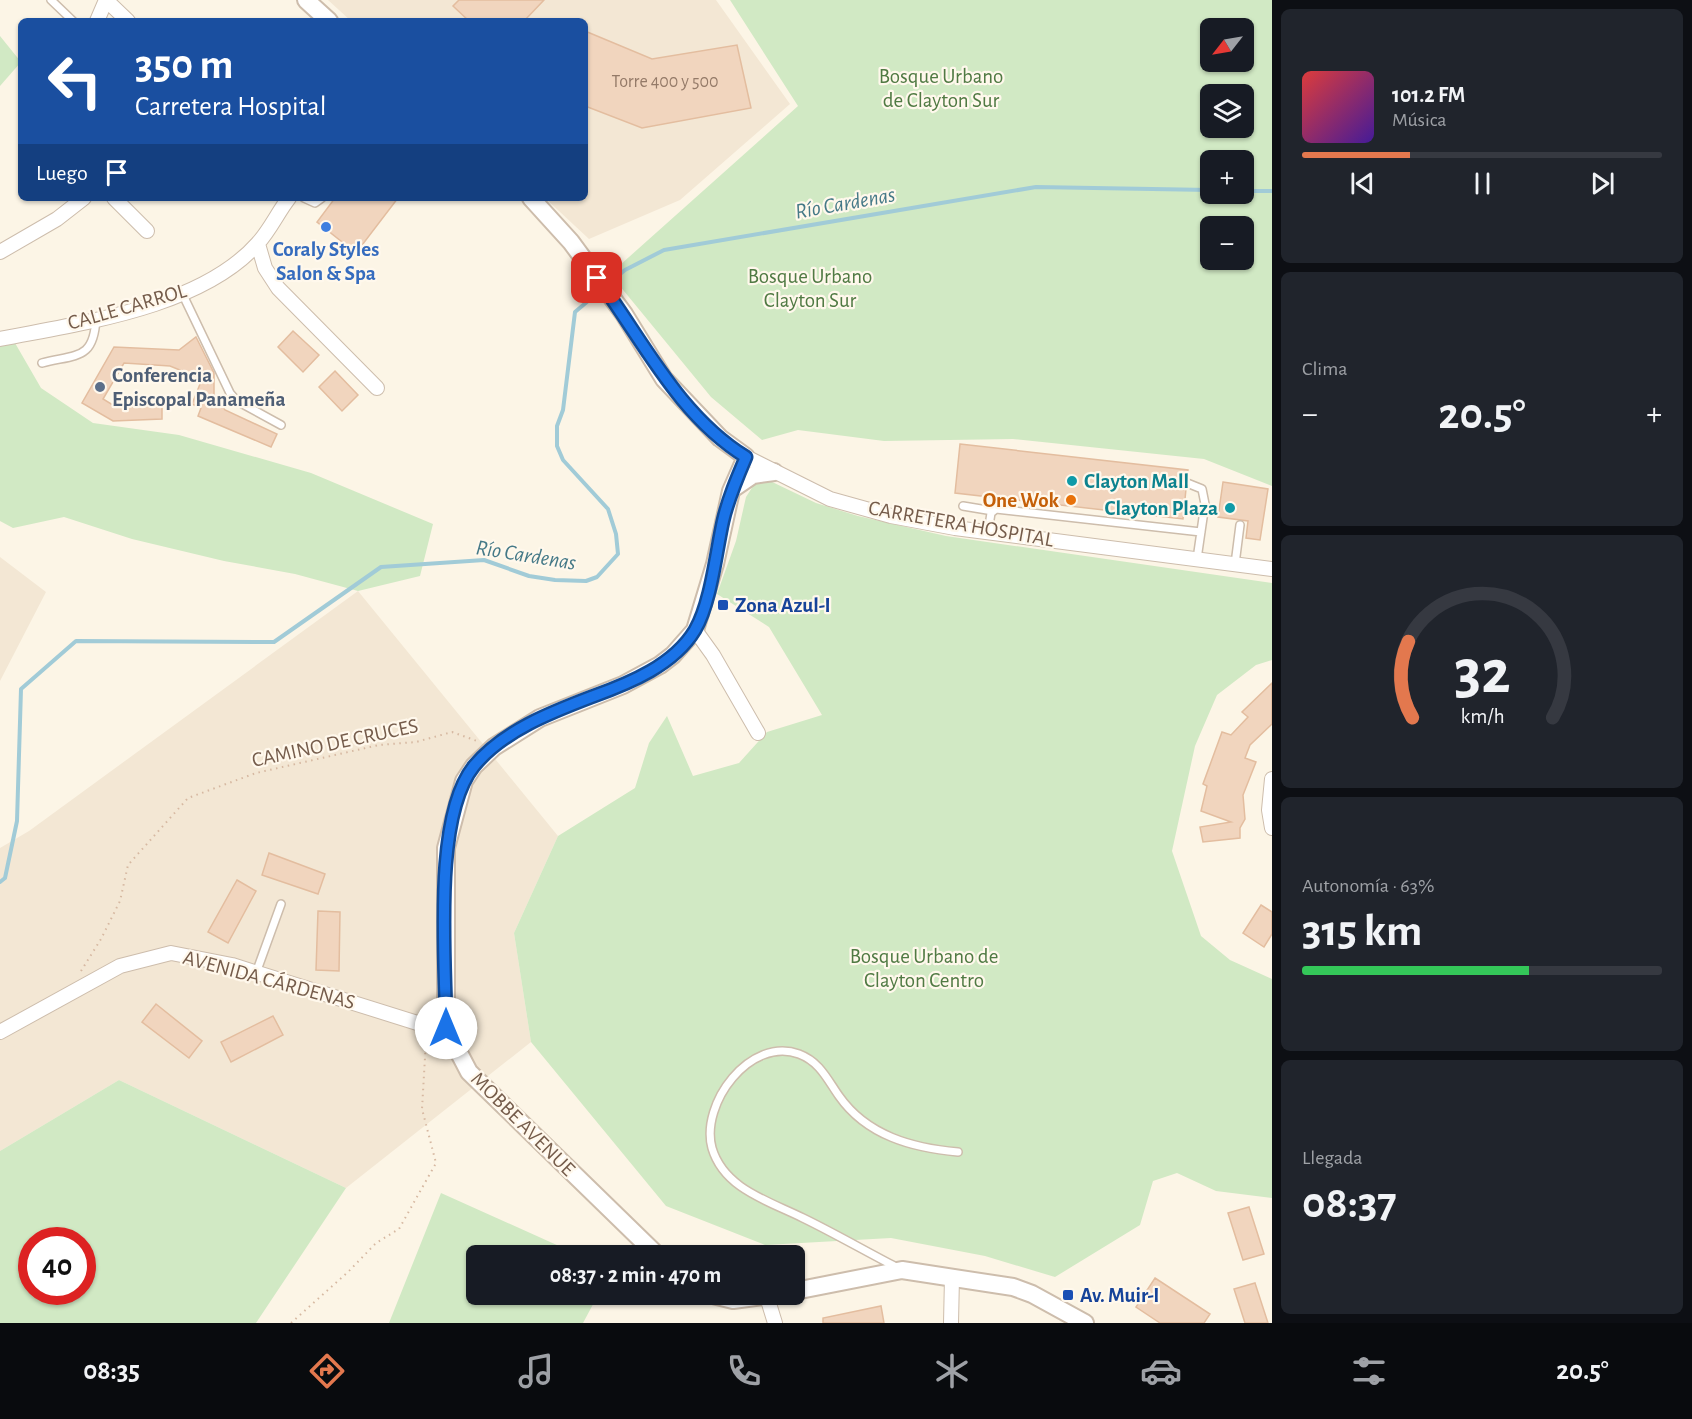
<!DOCTYPE html>
<html lang="es">
<head>
<meta charset="utf-8">
<style>
  body { margin:0; font-family:"Alegreya Sans",sans-serif; background:#20242c; color:#f1f3f6; height:100vh; display:flex; flex-direction:column; font-size:22px; white-space:nowrap }
  * { box-sizing:border-box; margin:0 }
  p { font-size:20px; color:#9ea1a6 }
  .icon { flex:none; width:33px; height:33px; fill:none; stroke:currentColor; stroke-width:2; stroke-linecap:round; stroke-linejoin:round }
  .map { position:relative; flex:1; overflow:hidden }
  .details { display:flex; flex-direction:column; gap:9px; padding:9px; background:#0d0f14; width:420px }
  .details>* { flex:none }
  .guide { position:absolute; left:18px; top:18px; width:570px; height:183px; border-radius:9px; box-shadow:0 2px 4px #0004; background:#1a4fa0; color:#fff; overflow:hidden }
  .needle { width:39px; rotate:239deg }
  .controls { position:absolute; left:1200px; top:18px; display:grid; gap:12px }
  .controls a { display:grid; place-items:center; width:54px; height:54px; border-radius:9px; background:#171b24; box-shadow:0 2px 4px #0004; font-size:30px }
  .speed { position:absolute; left:18px; top:1227px; display:flex; gap:12px; font-size:30px; font-weight:700; text-align:center }
  .speed>* { display:grid; place-content:center; width:78px; height:78px; border-radius:50%; background:#171b24; box-shadow:0 2px 4px #0004; line-height:1 }
  .speed .limit { border:9px solid #d22; background:#fff; color:#111 }
  .pin { position:absolute; display:grid; place-items:center; width:51px; height:51px; color:#fff; margin:-26px; border-radius:12px; box-shadow:0 3px 9px #0006 }
  .me { position:absolute; width:66px; margin:-33px; rotate:0deg; stroke-linejoin:round; filter:drop-shadow(0 0 4px #0008) }
  .turn { display:flex; align-items:center; gap:21px; height:126px; padding:0 18px; font-size:27px }
  .turn .icon { width:78px; height:78px; stroke-width:2.5 }
  .turn b { display:block; font-size:42px; line-height:51px }
  .then { display:flex; align-items:center; height:57px; padding:0 18px; background:#0003; gap:12px; font-size:22px }
  .big { font-size:45px; font-weight:600; line-height:1.1 }
  .details .card { flex:1; display:flex; flex-direction:column; justify-content:center; gap:9px; min-width:0; padding:0 21px; border-radius:9px; background:#20242c }
  .details .dial { align-items:center; gap:0 }
  .dial svg { height:156px; overflow:visible; fill:none; stroke:#363941; stroke-width:7; stroke-linecap:round; text-anchor:middle }
  .dial text { fill:#f1f3f6; stroke:none }
  .song { display:flex; align-items:center; gap:18px }
  .cover { width:72px; height:72px; border-radius:9px; background:linear-gradient(135deg,hsl(0 70% 55%),hsl(260 70% 35%)) }
  .played { height:6px; border-radius:3px; background:linear-gradient(90deg,#e3784e 30%,#363941 30%) }
  .keys { display:flex; justify-content:space-around; direction:ltr }
  .heat { display:flex; justify-content:space-between; align-items:center; font-size:33px; direction:ltr }
  .charge { height:9px; border-radius:4px; background:linear-gradient(90deg,#34c759 63%,#363941 0) }
  .trip { position:absolute; left:466px; top:1245px; width:339px; height:60px; border-radius:9px; background:#171b24; box-shadow:0 2px 4px #0004; font-weight:600; line-height:60px; text-align:center }
  .dock { display:flex; height:96px; justify-content:space-around; align-items:center; background:#090b0e; color:#9ea1a6 }
  .dock .icon { width:42px; height:42px }
  .dock .current { color:#e3784e }
  .dock b { font-size:27px; color:#f1f3f6 }
  main { display:flex; flex:1; min-height:0 }
  .map>svg:first-child { display:block }
  .residential { fill:#f3e7d4 }
  .green { fill:#d1e9c4; fill-rule:evenodd }
  .lines { fill:none; stroke-linecap:round; stroke-linejoin:round }
  .stream { stroke:#a1cbd7; stroke-width:4 }
  .building { fill:#f1d5be; stroke:#e3bd9f; stroke-width:1.5 }
  .service-casing { stroke:#cdbdac; stroke-width:10 }
  .minor-casing { stroke:#cdbdac; stroke-width:16 }
  .tertiary-casing { stroke:#cdbdac; stroke-width:20 }
  .path { stroke:#d6b8a1; stroke-width:2; stroke-dasharray:1.5 4.5; stroke-linecap:butt }
  .service { stroke:#fff; stroke-width:7 }
  .minor { stroke:#fff; stroke-width:14 }
  .tertiary { stroke:#fff; stroke-width:16 }
  .route-casing { stroke:#114b97; stroke-width:15 }
  .route { stroke:#1a73e8; stroke-width:10 }
  .shop-dot { fill:#3f7fe0; stroke:#fff8ec; stroke-width:2 }
  .service-dot { fill:#5c6f8a; stroke:#fff8ec; stroke-width:2 }
  .culture-dot { fill:#0f9aa8; stroke:#fff8ec; stroke-width:2 }
  .food-dot { fill:#e8710a; stroke:#fff8ec; stroke-width:2 }
  .transit-dot { fill:#1a4fb4; stroke:#fff8ec; stroke-width:2 }
  .labels { text-anchor:middle; dominant-baseline:central; stroke-width:4.5; stroke-linejoin:round; paint-order:stroke }
  .number-label { font-size:18px; fill:#947a68 }
  .park-label { font-size:21px; fill:#507a43; stroke:#fff8ec }
  .shop-label { font-size:21px; font-weight:bold; fill:#366cbe; stroke:#fff8ec }
  .street-label { font-size:21px; fill:#755c4b; stroke:#fff8ec }
  .service-label { font-size:21px; font-weight:bold; fill:#4e5e75; stroke:#fff8ec; text-anchor:start }
  .culture-label { font-size:21px; font-weight:bold; fill:#0d838f; stroke:#fff8ec; text-anchor:start }
  .food-label { font-size:21px; font-weight:bold; fill:#c56008; stroke:#fff8ec; text-anchor:end }
  .transit-label { font-size:21px; font-weight:bold; fill:#164399; stroke:#fff8ec; text-anchor:start }
  .water-label { font-size:22px; font-style:italic; fill:#457987; stroke:#fff8ec }
</style>
</head>
<body>
<main>
<div class="map">
<svg width="1272" height="1323" viewBox="0 0 1272 1323">
  <rect width="100%" height="100%" fill="#fcf5e6"/>
  <path class="residential" d="M328 0H716L790 104 680 200 589 239 545 198H585V21H351Z
    M0 557 46 592 0 681Z
    M358 591 558 836 514 933 531 1042 346 1188 119 1080 0 1151V848L29 831Z"/>
  <path class="green" d="M730 0H1272V486L1204 459 1013 439 884 441 798 430 762 440 711 397 610 274 798 106ZM1244 28V62H1210V28ZM1244 94V128H1210V94ZM1244 160V194H1210V160ZM1244 226V260H1210V226Z
    M0 36 21 62 0 86Z
    M15 343 41 388 93 423 179 435 311 473 433 524 420 576 358 591 295 574 224 561 132 539 64 517 13 528 0 521V344Z
    M761 480H768L816 503 858 516 946 536 1272 583V660L1256 665 1217 695 1195 746 1172 851 1201 936 1230 960 1272 979V1198L1216 1191 1177 1173 1153 1181 1140 1225 1055 1277 985 1256 891 1238 765 1245 666 1206 531 1042 514 933 558 836 635 788 649 743 667 716 693 776 739 763 767 732 822 715 769 627 717 594 736 541 746 497 755 483Z
    M119 1080 346 1188 256 1323H0V1151ZM32 1240H82V1292H32Z
    M441 1193 579 1255 477 1256V1294L598 1295 583 1323H389Z"/>
  <g class="lines">
    <path class="stream" d="M1244 191H1272
      M607 285 625 270 664 250 1036 187 1210 190
      M0 882 5 878 17 821 21 689 76 641 274 642 381 567 484 560 529 576 555 580 586 581 597 577 618 554 616 534 608 509 563 460 557 446V426L563 410 575 312 601 290"/>
  </g>
  <path class="building" d="M459 0H544L524 21H469L453 6Z
    M585 31 652 59 737 45 751 108 642 128 585 106Z
    M335 198H398L356 253 317 222Z
    M293 331 319 355 303 372 278 347Z
    M196 337 214 373V395L225 410 277 434 271 447 198 416 201 408 192 404 202 379 170 366 124 363 103 399 116 407 162 405V419L113 421 82 403 114 347 179 350Z
    M335 371 358 395 342 411 319 387Z
    M960 444 1188 470 1187 477 1181 483 1186 489 1183 519 955 493Z
    M1223 482 1268 489 1260 540 1246 538 1248 521 1218 517Z
    M1272 683V724L1250 745 1245 758 1256 762 1243 795 1245 819 1240 828V838L1203 842 1200 827 1231 822 1201 811 1207 786 1203 784 1222 732 1231 735 1248 717 1242 712Z
    M269 853 325 874 318 894 262 875Z
    M237 880 256 891 228 943 208 932Z
    M1261 905 1272 912V934L1264 947 1243 933Z
    M318 911 340 912 339 971 316 970Z
    M156 1004 202 1041 189 1058 142 1022Z
    M273 1016 283 1035 231 1062 221 1042Z
    M1249 1207 1264 1254 1243 1260 1228 1213Z
    M1155 1278 1210 1314 1204 1323H1160L1136 1307Z
    M1255 1283 1268 1323H1245L1234 1289Z
    M881 1306 884 1323H823V1318Z"/>
  <g class="lines">
    <g class="service-casing">
      <path id="service" d="M51 0 73 21
        M304 198 315 203 322 198
        M182 293 230 393 237 401 281 425
        M42 363C77 354 94 360 96 318
        M1187 483 1202 489 1205 504 1197 559
        M963 506 993 511
        M988 532 991 513 996 509 1201 532
        M1235 564 1240 525
        M256 973 281 904
        M896 1267C865 1251 834 1233 803 1218 769 1201 724 1189 712 1148 700 1104 750 1036 799 1054 820 1062 827 1079 839 1096 867 1136 913 1148 958 1152"/>
    </g>
    <g class="minor-casing">
      <path id="minor" d="M106 0 128 21
        M97 21 106 0
        M114 198 147 231
        M258 244 265 268 278 288 377 388
        M0 252 57 219 84 198
        M0 339C80 323 201 308 258 243 270 230 278 212 289 198
        M746 457 830 499 891 516 955 528 1272 569
        M695 630 713 655 758 733
        M1272 779 1269 810 1272 828
        M0 1032 120 966 171 953 232 965 427 1026 446 1028
        M767 1297 775 1323
        M951 1323 952 1277"/>
    </g>
    <g class="tertiary-casing">
      <path id="tertiary" d="M306 0 329 21
        M531 198 571 242 624 314 664 379 720 438 746 457 731 491 715 564 695 630 673 655 660 665 623 685 540 718 494 747 474 766 464 781 446 848V1028L469 1072 658 1256
        M734 488 753 475 774 472
        M795 1291 902 1270 1013 1287 1032 1294 1085 1323
        M709 1294 733 1300 779 1294"/>
    </g>
    <path class="path" d="M81 971 101 939 120 901 128 865 188 798 256 773 379 745 416 742 452 732 477 741
      M291 1323 349 1271 376 1243 399 1229 436 1163 422 1109 426 1040"/>
    <use href="#service" class="service"/>
    <use href="#minor" class="minor"/>
    <use href="#tertiary" class="tertiary"/>
  </g>
  <g class="lines">
    <g class="route-casing">
      <path id="route" d="M446 1028C446 961 432 818 474 766 504 730 552 712 594 696 630 683 674 665 695 630 711 603 716 552 723 521 728 499 737 478 746 457 678 415 643 340 597 278"/>
    </g>
    <use href="#route" class="route"/>
  </g>
  <circle class="shop-dot" cx="326" cy="227" r="6"/>
  <circle class="service-dot" cx="100" cy="387" r="6"/>
  <g class="culture-dot">
    <circle cx="1072" cy="481" r="6"/>
    <circle cx="1230" cy="508" r="6"/>
  </g>
  <circle class="food-dot" cx="1071" cy="500" r="6"/>
  <g class="transit-dot">
    <rect x="717" y="599" width="12" height="12" rx="3"/>
    <rect x="1062" y="1289" width="12" height="12" rx="3"/>
  </g>
  <g class="labels">
    <g class="number-label">
      <text x="665" y="82">Torre 400 y 500</text>
    </g>
    <g class="park-label">
      <text x="941" y="76">Bosque Urbano<tspan x="941" dy="24">de Clayton Sur</tspan></text>
      <text x="810" y="276">Bosque Urbano<tspan x="810" dy="24">Clayton Sur</tspan></text>
      <text x="924" y="956">Bosque Urbano de<tspan x="924" dy="24">Clayton Centro</tspan></text>
    </g>
    <g class="shop-label">
      <text x="326" y="249">Coraly Styles<tspan x="326" dy="24">Salon &amp; Spa</tspan></text>
    </g>
    <g class="street-label">
      <text transform="translate(127 307) rotate(-16)">CALLE CARROL</text>
      <text transform="translate(961 524) rotate(10)">CARRETERA HOSPITAL</text>
      <text transform="translate(335 743) rotate(-12)">CAMINO DE CRUCES</text>
      <text transform="translate(269 980) rotate(15)">AVENIDA CÁRDENAS</text>
      <text transform="translate(523 1124) rotate(45)">MOBBE AVENUE</text>
    </g>
    <g class="service-label">
      <text x="112" y="375">Conferencia<tspan x="112" dy="24">Episcopal Panameña</tspan></text>
    </g>
    <g class="culture-label">
      <text x="1084" y="481">Clayton Mall</text>
      <text x="1218" y="508" text-anchor="end">Clayton Plaza</text>
    </g>
    <g class="food-label">
      <text x="1059" y="500">One Wok</text>
    </g>
    <g class="transit-label">
      <text x="735" y="605">Zona Azul-I</text>
      <text x="1080" y="1295">Av. Muir-I</text>
    </g>
    <g class="water-label">
      <text transform="translate(845 203) rotate(-10)">Río Cardenas</text>
      <text transform="translate(526 555) rotate(9)">Río Cardenas</text>
    </g>
  </g>
</svg>
<div class="controls">
<a><svg class="needle" viewBox="-14 -14 28 28"><path d="M0-13l5 13h-10z" fill="#e53935"/><path d="M0 13l5-13h-10z" fill="#9ea1a6"/></svg></a>
<a><svg class="icon" aria-label="layers" viewBox="0 0 24 24"><path d="M12 4l9 5-9 5-9-5zM3 14l9 5 9-5"/></svg></a>
<a>+</a>
<a>−</a>
</div>
<div class="speed"><div class="limit">40</div></div>
<div class="pin" style="left:597px;top:278px;background:#d93025"><svg class="icon" aria-label="arrive" viewBox="0 0 24 24"><path d="M6 21V4h12l-3 4 3 4H6"/></svg></div>
<svg class="me" style="left:446px;top:1028px" viewBox="-20 -20 40 40"><circle r="19" fill="#fff"/><path d="M0-13L10 11 0 6-10 11z" fill="#1a73e8"/></svg>
<div class="trip">08:37 · 2 min · 470 m</div>
<div class="guide">
<div class="turn"><svg class="icon" aria-label="left" viewBox="0 0 24 24"><path d="M17 20v-9H6M10 6l-5 5 5 5"/></svg><div><b>350 m</b>Carretera Hospital</div></div>
<div class="then">Luego<svg class="icon" aria-label="arrive" viewBox="0 0 24 24"><path d="M6 21V4h12l-3 4 3 4H6"/></svg></div>
</div>
</div>
<section class="details">
<div class="card">
<div class="song"><i class="cover"></i><div><b>101.2 FM</b><p>Música</p></div></div>
<div class="played"></div>
<div class="keys"><svg class="icon" aria-label="previous" viewBox="0 0 24 24"><path d="M18 5L8 12l10 7zM5 5v14"/></svg><svg class="icon" aria-label="pause" viewBox="0 0 24 24"><path d="M8 5v14M16 5v14"/></svg><svg class="icon" aria-label="next" viewBox="0 0 24 24"><path d="M6 5l10 7-10 7zM19 5v14"/></svg></div>
</div>
<div class="card"><p>Clima</p>
<div class="heat"><a>−</a><b class="big">20.5°</b><a>+</a></div>
</div>
<div class="card dial"><svg viewBox="0 0 100 80">
<path d="M14 69A42 42 0 1 1 86 69"/>
<path d="M14 69A42 42 0 0 1 12 30" stroke="#e3784e"/>
<text x="50" y="56" font-size="32" font-weight="700">32</text>
<text x="50" y="72" font-size="11">km/h</text>
</svg></div>
<div class="card"><p>Autonomía · 63%</p><b class="big">315 km</b><div class="charge"></div></div>
<div class="card"><p>Llegada</p><b class="big">08:37</b></div>
</section>
</main>
<nav class="dock">
<b>08:35</b>
<svg class="icon current" aria-label="directions" viewBox="0 0 24 24"><path d="M12 3l9 9-9 9-9-9zM9 14v-3h6M13 9l2 2-2 2"/></svg>
<svg class="icon" aria-label="music" viewBox="0 0 24 24"><path d="M9 18V5l10-2v13"/><circle cx="6" cy="18" r="3"/><circle cx="16" cy="16" r="3"/></svg>
<svg class="icon" aria-label="phone" viewBox="0 0 24 24"><path d="M5 4h4l2 5-3 2q2 4 5 5l2-3 5 2v4C11 20 4 13 5 4z"/></svg>
<svg class="icon" aria-label="climate" viewBox="0 0 24 24"><path d="M12 3v18M4 7l16 10M4 17L20 7"/></svg>
<svg class="icon" aria-label="car" viewBox="0 0 24 24"><path d="M5 17H2v-5l4-1 3-4h7l3 4 3 1v5h-3M9 17h6M6 11h13"/><circle cx="7" cy="17" r="2"/><circle cx="17" cy="17" r="2"/></svg>
<svg class="icon" aria-label="filters" viewBox="0 0 24 24"><path d="M4 7h16M4 17h16"/><circle cx="9" cy="7" r="2"/><circle cx="15" cy="17" r="2"/></svg>
<b>20.5°</b>
</nav>
</body>
</html>
